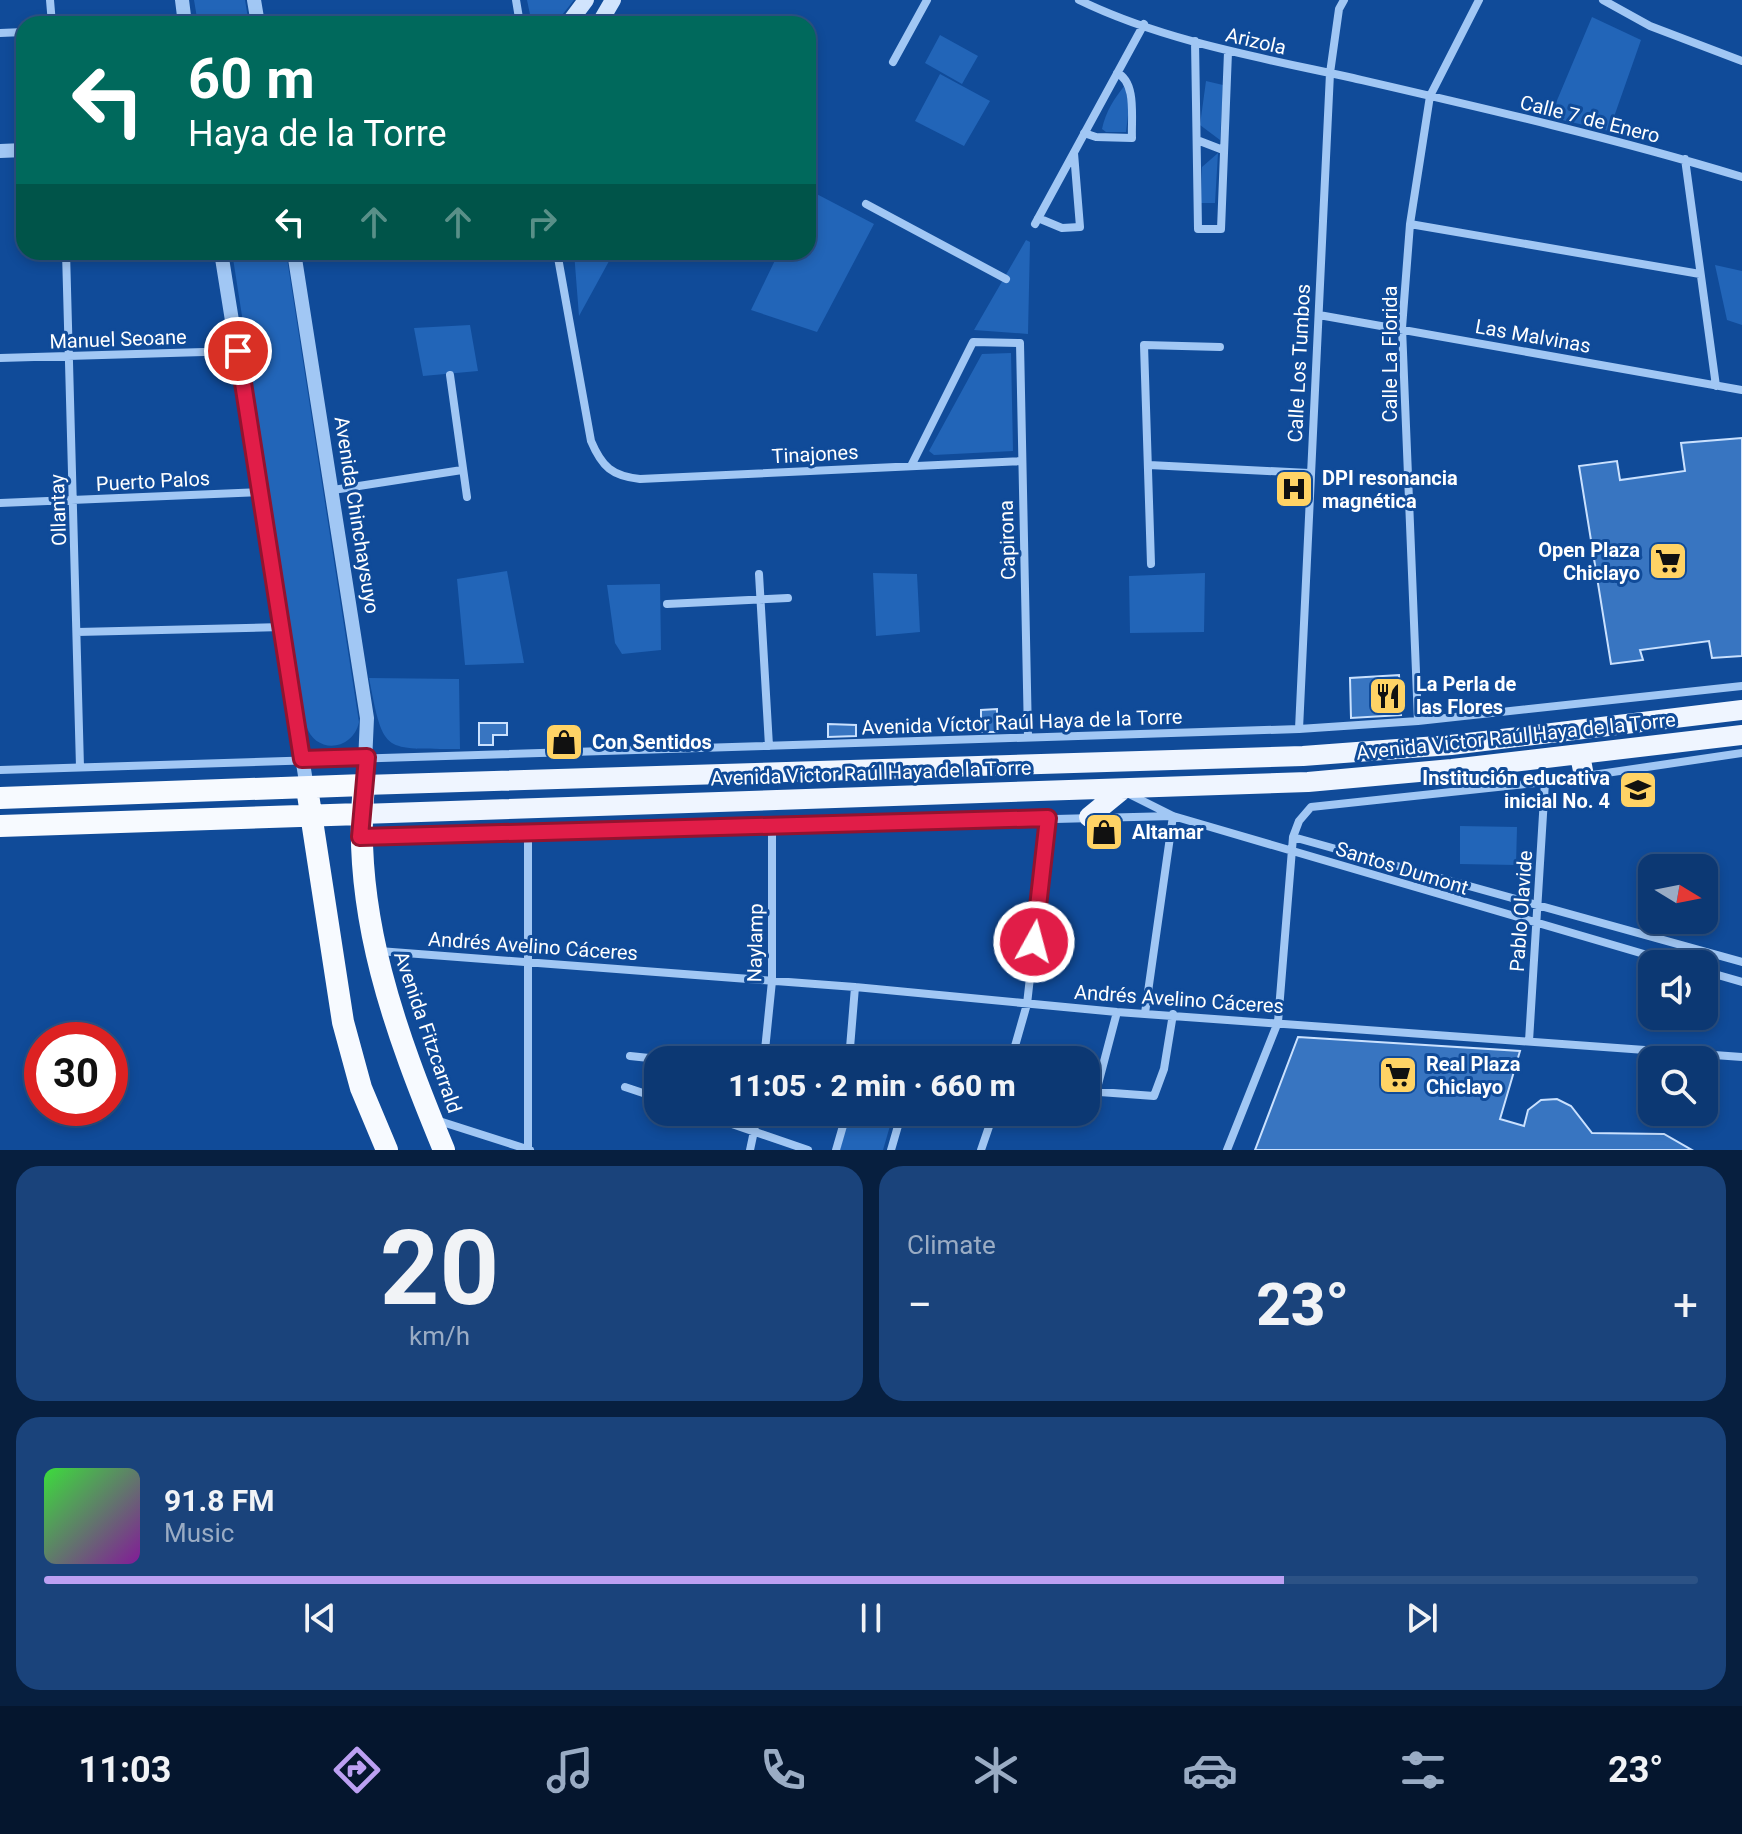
<!DOCTYPE html>
<html lang="en">
<head>
<meta charset="utf-8">
<style>
  body { margin:0; font-family:Roboto,sans-serif; background:#1a437b; color:#f1f3f6; height:100vh; display:flex; flex-direction:column; font-size:30px; white-space:nowrap }
  * { box-sizing:border-box; margin:0 }
  p { font-size:26px; color:#9aacc4 }
  .icon { flex:none; width:44px; height:44px; fill:none; stroke:currentColor; stroke-width:2; stroke-linecap:round; stroke-linejoin:round }
  .map { position:relative; height:1150px; overflow:hidden }
  .details { display:flex; flex-direction:column; gap:16px; padding:16px; background:#071f3f; flex:1 }
  .details>* { flex:none }
  .hud { position:absolute; left:16px; top:16px; width:800px; height:244px; border-radius:24px; box-shadow:0 4px 12px #0003,0 0 0 2px #2c5285; background:#00695c; color:#fff; overflow:hidden }
  .needle { width:52px; rotate:100deg }
  .tools { position:absolute; left:1638px; top:854px; display:grid; gap:16px }
  .tools a { display:grid; place-items:center; width:80px; height:80px; border-radius:16px; background:#0c3873; box-shadow:0 4px 12px #0003,0 0 0 2px #2c5285; font-size:40px }
  .speed { position:absolute; left:24px; top:1022px; display:flex; gap:16px; font-size:40px; font-weight:700; text-align:center }
  .speed>* { display:grid; place-content:center; width:104px; height:104px; border-radius:50%; background:#0c3873; box-shadow:0 4px 12px #0003,0 0 0 2px #2c5285; line-height:1 }
  .speed .limit { border:12px solid #d22; background:#fff; color:#111 }
  .pin { position:absolute; display:grid; place-items:center; width:68px; height:68px; color:#fff; margin:-34px; border:4px solid #fff; border-radius:50%; box-shadow:0 2px 8px #0007 }
  .me { position:absolute; width:88px; margin:-44px; rotate:7deg; stroke-linejoin:round; filter:drop-shadow(0 0 6px #0008) }
  .turn { display:flex; align-items:center; gap:28px; height:168px; padding:0 40px; font-size:36px }
  .turn .icon { width:104px; height:104px; stroke-width:2.5 }
  .turn b { display:block; font-size:56px; line-height:68px }
  .lanes { display:flex; align-items:center; height:76px; padding:0 40px; background:#0003; justify-content:center; gap:40px; direction:ltr }
  .lanes .off { opacity:.35 }
  .big { font-size:60px; font-weight:800; line-height:1.1 }
  .details .card { flex:1; display:flex; flex-direction:column; justify-content:center; gap:12px; min-width:0; padding:0 28px; border-radius:24px; background:#1a437b }
  .details .dial { align-items:center; gap:0 }
  .dial b { font-size:104px; line-height:1 }
  .song { display:flex; align-items:center; gap:24px }
  .cover { width:96px; height:96px; border-radius:12px; background:linear-gradient(135deg,hsl(120 70% 55%),hsl(290 70% 35%)) }
  .played { height:8px; border-radius:4px; background:linear-gradient(90deg,#bca0f2 75%,#2c5285 75%) }
  .keys { display:flex; justify-content:space-around; direction:ltr }
  .heat { display:flex; justify-content:space-between; align-items:center; font-size:44px; direction:ltr }
  .details .tiles { flex:1; display:grid; gap:16px; grid-template-columns:1fr 1fr }
  .card:last-child { grid-column:span 2 }
  .trip { position:absolute; left:644px; top:1046px; width:456px; height:80px; border-radius:24px; background:#0c3873; box-shadow:0 4px 12px #0003,0 0 0 2px #2c5285; font-weight:800; line-height:80px; text-align:center }
  .menu { display:flex; height:128px; justify-content:space-around; align-items:center; background:#05162e; color:#9aacc4 }
  .menu .icon { width:56px; height:56px }
  .menu .current { color:#bca0f2 }
  .menu b { font-size:36px; color:#f1f3f6 }
  .map>svg:first-child { display:block }
  .green { fill:#2265b8 }
  .building { fill:#3875c1; stroke:#cae1fe; stroke-width:2 }
  .lines { fill:none; stroke-linecap:round; stroke-linejoin:round }
  .minor { stroke:#a1c7f4; stroke-width:8 }
  .tertiary { stroke:#a1c7f4; stroke-width:14 }
  .secondary { stroke:#d1e4fd; stroke-width:16 }
  .primary { stroke:#eff5ff; stroke-width:20 }
  .trunk { stroke:#f7faff; stroke-width:22 }
  .route-casing { stroke:#92132f; stroke-width:20 }
  .route { stroke:#e11d48; stroke-width:14 }
  .labels { text-anchor:middle; dominant-baseline:central; stroke-width:6; stroke-linejoin:round; paint-order:stroke }
  .street-label { font-size:20px; fill:#fff; stroke:#104b99 }
  .poi-label { font-size:20px; font-weight:bold; fill:#fff; stroke:#104b99; text-anchor:start }
</style>
</head>
<body>
<div class="map">
<svg width="1742" height="1150" viewBox="0 0 1742 1150">
  <rect width="100%" height="100%" fill="#104b99"/>
  <path class="green" d="M194 0H245L249 24H198Z
    M527 0H574L555 24H532Z
    M1592 17 1641 40 1609 131 1550 117Z
    M940 35 978 56 962 84 925 63Z
    M940 74 990 101 964 146 915 121Z
    M1206 81 1223 85 1220 140 1200 125Z
    M1125 85 1129 107 1126 132H1106L1102 129C1106 111 1114 99 1125 85Z
    M1218 153 1215 203H1201L1202 167Z
    M809 190 874 224 817 332 751 310 779 252H808Z
    M1026 240 1030 242 1028 334 974 330Z
    M232 252H286L359 722C353 751 315 755 306 725Z
    M574 252H614L579 316Z
    M1715 265 1742 271V325L1727 320Z
    M470 325 478 371 423 376 414 328Z
    M1011 353 1013 451 934 455 929 451 982 354Z
    M507 571 524 663 465 665 457 579Z
    M873 573 917 574 920 632 876 636Z
    M1205 573 1204 632 1130 633 1129 576Z
    M660 584 661 650 622 654 615 643 607 585Z
    M369 678 459 679 460 749C383 748 384 756 369 678Z
    M1460 826 1517 827 1516 865 1460 864Z
    M850 1112H894L883 1150H840Z"/>
  <path class="building" d="M1742 438V656L1712 658 1709 641 1640 650 1643 660 1611 664 1579 466 1617 461 1620 480 1685 471 1681 443Z
    M1399 675 1401 715 1351 718 1350 678Z
    M997 709V732H981V710Z
    M479 723H507V735H493V745H479Z
    M828 724 856 725V736L828 737Z
    M1298 1037 1520 1051 1500 1119 1524 1126 1528 1110 1541 1100 1557 1099 1571 1106 1592 1133 1664 1134 1692 1150H1255Z"/>
  <g class="lines">
    <path class="minor" d="M50 0 52 24
      M516 0 520 24
      M1079 0C1163 41 1262 58 1353 78 1483 108 1614 138 1742 177
      M1603 0 1650 26 1742 61
      M0 33 24 32
      M1195 41 1198 229H1221L1228 52
      M893 62 927 0
      M1084 133 1096 137 1132 138C1131 119 1137 82 1117 73
      M1197 140 1223 150
      M1685 159 1716 386
      M866 204 1006 279
      M1038 218 1062 228 1080 227 1074 153
      M1035 224 1144 24
      M1410 224 1700 274
      M66 252 80 767
      M557 252 591 441C602 467 612 476 640 479L1021 461
      M1319 315 1742 390
      M0 358 238 351
      M450 375 467 497
      M1149 465 1309 473
      M911 466 973 342 1020 343 1028 736
      M333 490 462 470
      M0 503 260 492
      M1151 564 1144 345 1220 347
      M759 574 769 746
      M667 604 788 598
      M77 632 282 627
      M1418 721 1402 328 1410 224 1430 96 1479 0
      M1299 729 1330 73 1339 9 1344 0
      M0 770 1299 729 1418 721 1742 686
      M1129 794 1173 816 1678 964
      M528 834V1150
      M362 837 1173 816
      M1293 837 1742 962
      M379 951 855 987 1117 1012 1742 1057
      M1704 971 1742 982
      M1145 1013 1173 816
      M1529 1041 1545 782
      M630 1056 668 1060
      M764 1060 772 981V825
      M849 1060 855 987
      M1011 1060 1027 1004 1048 818
      M625 1087 658 1098
      M1086 1091 1154 1096 1164 1069 1173 1014
      M1096 1092 1117 1012
      M697 1112 808 1150
      M436 1120 530 1150
      M750 1150 758 1112
      M836 1150 847 1112
      M891 1150 902 1112
      M981 1150 994 1112
      M1227 1150 1278 1022 1293 837 1299 821 1311 807 1545 782 1742 753"/>
    <path class="tertiary" d="M182 0 185 24
      M254 0 258 24
      M0 151 24 150
      M221 252 307 788
      M294 252 367 718 364 785"/>
    <path class="secondary" d="M568 24 586 0
      M599 24 613 0"/>
    <path class="primary" d="M1580 755 1584 776
      M364 785 1303 756 1451 745 1742 710
      M361 814 1308 782 1452 769 1742 735
      M1089 817 1122 790"/>
    <path class="trunk" d="M307 788 343 1022 361 1088 387 1150
      M0 798 364 785C351 913 396 1034 444 1150
      M0 826 361 814"/>
  </g>
  <g class="lines">
    <g class="route-casing">
      <path id="route" d="M238 351 302 759 367 757 360 837 1048 818 1034 942"/>
    </g>
    <use href="#route" class="route"/>
  </g>
  <defs>
    <g id="hospital-square" transform="scale(2)"><rect x="-9" y="-9" width="18" height="18" rx="4" fill="#ffd365" stroke="#104b99"/><path d="M-5-5h3v3.5h4V-5h3V5h-3V1.5h-4V5h-3Z" fill="#111"/></g>
    <g id="supermarket-square" transform="scale(2)"><rect x="-9" y="-9" width="18" height="18" rx="4" fill="#ffd365" stroke="#104b99"/><path d="M-6-5.5h2.5l.6 2H6L4.5 2H-2.5L-4.4-4H-6ZM-1.5 3.2a1.3 1.3 0 1 0 .1 0ZM3 3.2a1.3 1.3 0 1 0 .1 0Z" fill="#111"/></g>
    <g id="restaurant-square" transform="scale(2)"><rect x="-9" y="-9" width="18" height="18" rx="4" fill="#ffd365" stroke="#104b99"/><path d="M-5-6h1v4h1v-4h1v4h1v-4h1v5L-1.5 .5V6h-2V.5L-5-1ZM5-6V6H3V1.5H1.5Q1.5-4 5-6Z" fill="#111"/></g>
    <g id="shop-square" transform="scale(2)"><rect x="-9" y="-9" width="18" height="18" rx="4" fill="#ffd365" stroke="#104b99"/><path d="M-5-2.5h2.3a2.7 3.5 0 0 1 5.4 0H5L5.5 6h-11ZM-1.5-2.5h3a1.5 2.3 0 0 0-3 0Z" fill="#111"/></g>
    <g id="school-square" transform="scale(2)"><rect x="-9" y="-9" width="18" height="18" rx="4" fill="#ffd365" stroke="#104b99"/><path d="M0-5L7-2L0 1L-7-2ZM-4 1L0 2.5L4 1V4Q0 6-4 4Z" fill="#111"/></g>
  </defs>
  <g fill-rule="evenodd">
    <use href="#hospital-square" x="1294" y="489"/>
    <use href="#supermarket-square" x="1668" y="561"/>
    <use href="#restaurant-square" x="1388" y="696"/>
    <use href="#shop-square" x="564" y="742"/>
    <use href="#school-square" x="1638" y="790"/>
    <use href="#shop-square" x="1104" y="832"/>
    <use href="#supermarket-square" x="1398" y="1075"/>
  </g>
  <g class="labels">
    <g class="street-label">
      <text transform="translate(1256 41) rotate(13)">Arizola</text>
      <text transform="translate(1590 119) rotate(14)">Calle 7 de Enero</text>
      <text transform="translate(1533 336) rotate(10)">Las Malvinas</text>
      <text transform="translate(118 339) rotate(-2)">Manuel Seoane</text>
      <text transform="translate(1390 354) rotate(-90)">Calle La Florida</text>
      <text transform="translate(1299 363) rotate(-87)">Calle Los Tumbos</text>
      <text transform="translate(815 454) rotate(-3)">Tinajones</text>
      <text transform="translate(153 481) rotate(-3)">Puerto Palos</text>
      <text transform="translate(58 510) rotate(-92)">Ollantay</text>
      <text transform="translate(357 515) rotate(81)">Avenida Chinchaysuyo</text>
      <text transform="translate(1007 540) rotate(-92)">Capirona</text>
      <text transform="translate(1022 722) rotate(-2)">Avenida Víctor Raúl Haya de la Torre</text>
      <text transform="translate(1516 736) rotate(-6)">Avenida Victor Raúl Haya de la Torre</text>
      <text transform="translate(871 773) rotate(-2)">Avenida Victor Raúl Haya de la Torre</text>
      <text transform="translate(1402 868) rotate(17)">Santos Dumont</text>
      <text transform="translate(1521 911) rotate(-86)">Pablo Olavide</text>
      <text transform="translate(755 943) rotate(-89)">Naylamp</text>
      <text transform="translate(533 946) rotate(4)">Andrés Avelino Cáceres</text>
      <text transform="translate(1179 999) rotate(4)">Andrés Avelino Cáceres</text>
      <text transform="translate(428 1032) rotate(71)">Avenida Fitzcarrald</text>
    </g>
    <g class="poi-label">
      <text x="1322" y="478">DPI resonancia<tspan x="1322" dy="23">magnética</tspan></text>
      <text x="1640" y="550" text-anchor="end">Open Plaza<tspan x="1640" dy="23">Chiclayo</tspan></text>
      <text x="1416" y="684">La Perla de<tspan x="1416" dy="23">las Flores</tspan></text>
      <text x="592" y="742">Con Sentidos</text>
      <text x="1610" y="778" text-anchor="end">Institución educativa<tspan x="1610" dy="23">inicial No. 4</tspan></text>
      <text x="1132" y="832">Altamar</text>
      <text x="1426" y="1064">Real Plaza<tspan x="1426" dy="23">Chiclayo</tspan></text>
    </g>
  </g>
</svg>
<div class="tools">
<a><svg class="needle" viewBox="-14 -14 28 28"><path d="M0-13l5 13h-10z" fill="#e53935"/><path d="M0 13l5-13h-10z" fill="#9aacc4"/></svg></a>
<a><svg class="icon" aria-label="sound" viewBox="0 0 24 24"><path d="M4 9h4l5-4v14l-5-4H4zM17 9q2 3 0 6"/></svg></a>
<a><svg class="icon" aria-label="search" viewBox="0 0 24 24"><circle cx="10" cy="10" r="6"/><path d="M15 15l6 6"/></svg></a>
</div>
<div class="speed"><div class="limit">30</div></div>
<div class="pin" style="left:238px;top:351px;background:#d93025"><svg class="icon" aria-label="arrive" viewBox="0 0 24 24"><path d="M6 21V4h12l-3 4 3 4H6"/></svg></div>
<svg class="me" style="left:1034px;top:942px" viewBox="-20 -20 40 40"><circle r="17" fill="#e11d48" stroke="#fff" stroke-width="3"/><path d="M0-11L8 9 0 5-8 9z" fill="#fff"/></svg>
<div class="trip">11:05 · 2 min · 660 m</div>
<div class="hud">
<div class="turn"><svg class="icon" aria-label="left" viewBox="0 0 24 24"><path d="M17 20v-9H6M10 6l-5 5 5 5"/></svg><div><b>60 m</b>Haya de la Torre</div></div>
<div class="lanes"><svg class="icon" aria-label="left" viewBox="0 0 24 24"><path d="M17 20v-9H6M10 6l-5 5 5 5"/></svg><svg class="icon off" aria-label="ahead" viewBox="0 0 24 24"><path d="M12 20V5M6 11l6-6 6 6"/></svg><svg class="icon off" aria-label="ahead" viewBox="0 0 24 24"><path d="M12 20V5M6 11l6-6 6 6"/></svg><svg class="icon off" aria-label="right" viewBox="0 0 24 24"><path d="M7 20v-9h11M14 6l5 5-5 5"/></svg></div>
</div>
</div>
<section class="details">
<div class="tiles">
<div class="card dial"><b>20</b><p>km/h</p></div>
<div class="card"><p>Climate</p>
<div class="heat"><a>−</a><b class="big">23°</b><a>+</a></div>
</div>
<div class="card">
<div class="song"><i class="cover"></i><div><b>91.8 FM</b><p>Music</p></div></div>
<div class="played"></div>
<div class="keys"><svg class="icon" aria-label="previous" viewBox="0 0 24 24"><path d="M18 5L8 12l10 7zM5 5v14"/></svg><svg class="icon" aria-label="pause" viewBox="0 0 24 24"><path d="M8 5v14M16 5v14"/></svg><svg class="icon" aria-label="next" viewBox="0 0 24 24"><path d="M6 5l10 7-10 7zM19 5v14"/></svg></div>
</div>
</div>
</section>
<nav class="menu">
<b>11:03</b>
<svg class="icon current" aria-label="directions" viewBox="0 0 24 24"><path d="M12 3l9 9-9 9-9-9zM9 14v-3h6M13 9l2 2-2 2"/></svg>
<svg class="icon" aria-label="music" viewBox="0 0 24 24"><path d="M9 18V5l10-2v13"/><circle cx="6" cy="18" r="3"/><circle cx="16" cy="16" r="3"/></svg>
<svg class="icon" aria-label="phone" viewBox="0 0 24 24"><path d="M5 4h4l2 5-3 2q2 4 5 5l2-3 5 2v4C11 20 4 13 5 4z"/></svg>
<svg class="icon" aria-label="climate" viewBox="0 0 24 24"><path d="M12 3v18M4 7l16 10M4 17L20 7"/></svg>
<svg class="icon" aria-label="car" viewBox="0 0 24 24"><path d="M5 17H2v-5l4-1 3-4h7l3 4 3 1v5h-3M9 17h6M6 11h13"/><circle cx="7" cy="17" r="2"/><circle cx="17" cy="17" r="2"/></svg>
<svg class="icon" aria-label="filters" viewBox="0 0 24 24"><path d="M4 7h16M4 17h16"/><circle cx="9" cy="7" r="2"/><circle cx="15" cy="17" r="2"/></svg>
<b>23°</b>
</nav>
</body>
</html>
